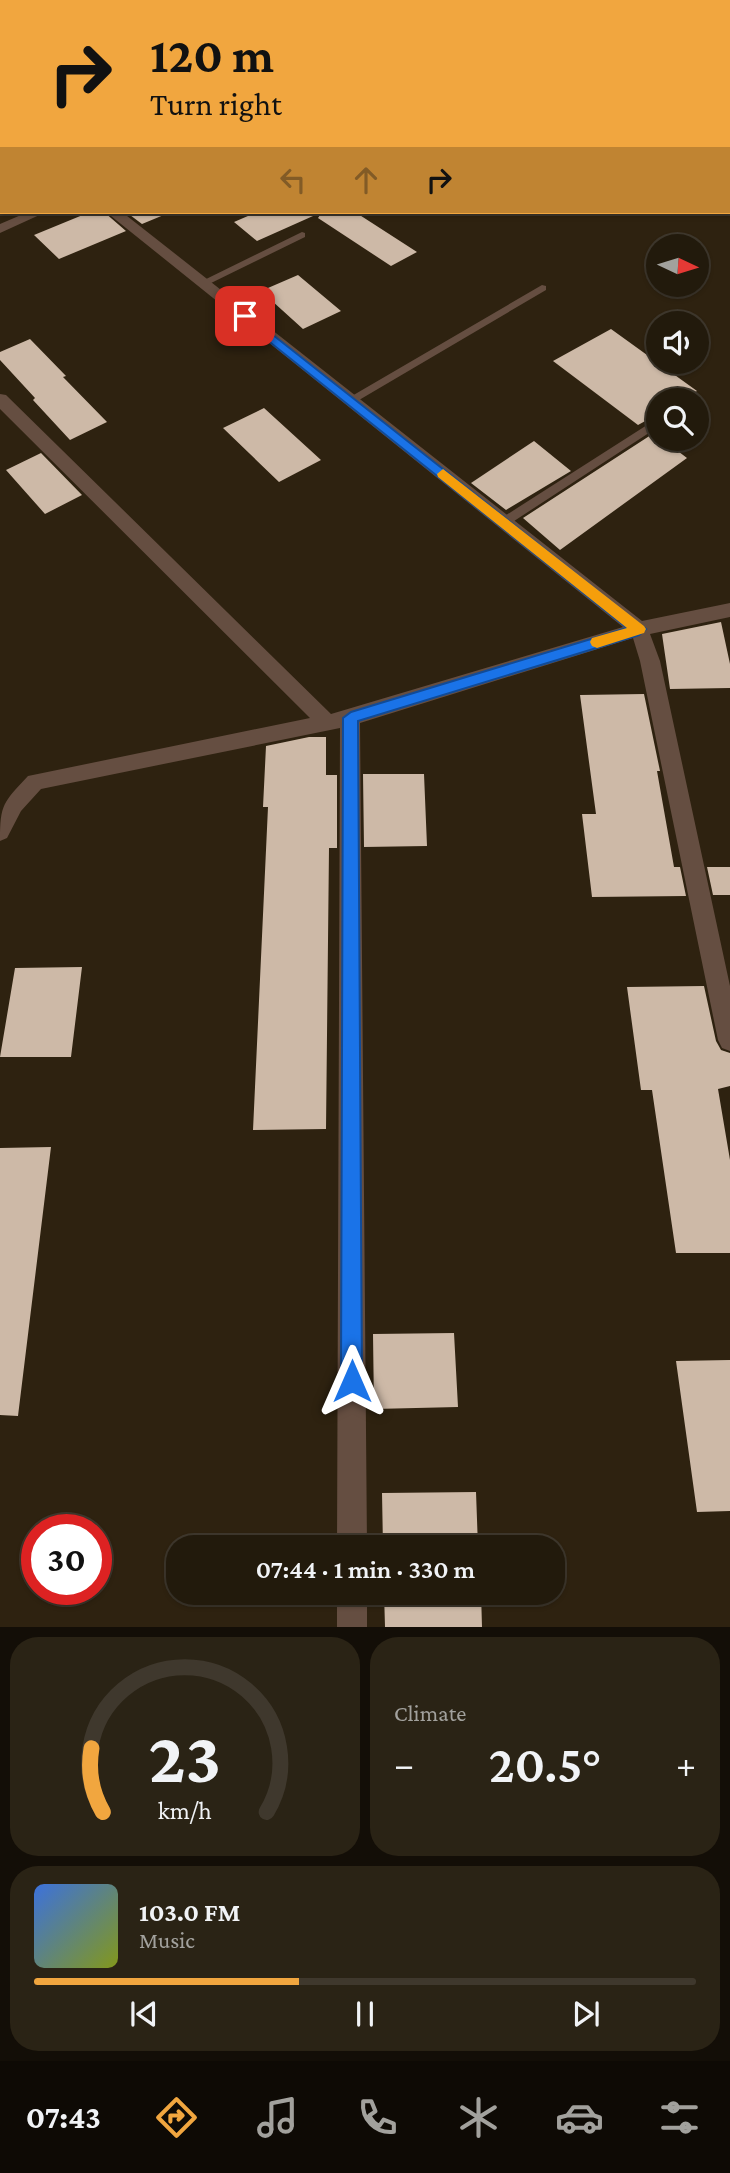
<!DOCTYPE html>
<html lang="en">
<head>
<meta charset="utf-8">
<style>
  body { margin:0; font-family:"Crimson Pro",serif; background:#2a2315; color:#f1f3f6; height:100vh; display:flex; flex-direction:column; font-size:26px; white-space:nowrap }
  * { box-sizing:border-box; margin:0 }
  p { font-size:23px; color:#a2a19d }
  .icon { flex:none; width:38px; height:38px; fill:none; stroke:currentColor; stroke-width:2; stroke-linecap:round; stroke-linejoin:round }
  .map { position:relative; height:1627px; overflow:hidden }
  .panel { display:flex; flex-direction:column; gap:10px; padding:10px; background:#130e07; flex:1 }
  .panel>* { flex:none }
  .top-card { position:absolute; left:0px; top:0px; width:732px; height:214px; box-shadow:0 2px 5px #0004,0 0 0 2px #3f382d; background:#f1a63f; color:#111; overflow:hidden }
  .needle { width:46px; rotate:94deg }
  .buttons { position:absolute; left:646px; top:234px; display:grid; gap:14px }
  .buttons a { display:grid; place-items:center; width:63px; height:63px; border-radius:50%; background:#221a0c; box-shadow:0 2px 5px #0004,0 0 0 2px #3f382d; font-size:35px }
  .speed { position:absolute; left:21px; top:1514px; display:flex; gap:14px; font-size:35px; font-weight:700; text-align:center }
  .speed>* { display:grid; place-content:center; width:91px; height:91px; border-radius:50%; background:#221a0c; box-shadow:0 2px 5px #0004,0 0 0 2px #3f382d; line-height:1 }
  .speed .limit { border:10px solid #d22; background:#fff; color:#111 }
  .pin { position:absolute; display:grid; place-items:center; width:60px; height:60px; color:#fff; margin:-30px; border-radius:14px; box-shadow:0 4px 10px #0006 }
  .me { position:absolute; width:77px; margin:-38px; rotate:0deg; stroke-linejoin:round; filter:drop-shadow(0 0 5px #0008) }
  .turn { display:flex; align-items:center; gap:24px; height:147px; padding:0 35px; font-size:32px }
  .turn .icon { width:91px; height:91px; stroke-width:2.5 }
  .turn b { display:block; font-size:49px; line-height:60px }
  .lanes { display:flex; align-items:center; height:66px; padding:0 35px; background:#0003; justify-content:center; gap:35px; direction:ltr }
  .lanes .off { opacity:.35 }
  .big { font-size:52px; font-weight:600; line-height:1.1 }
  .panel .card { flex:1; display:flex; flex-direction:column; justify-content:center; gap:10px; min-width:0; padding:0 24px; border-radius:28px; background:#2a2315 }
  .panel .dial { align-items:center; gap:0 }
  .dial svg { height:182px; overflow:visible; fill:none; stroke:#3f382d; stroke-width:7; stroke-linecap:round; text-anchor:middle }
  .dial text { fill:#f1f3f6; stroke:none }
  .song { display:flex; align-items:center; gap:21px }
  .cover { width:84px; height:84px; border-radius:10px; background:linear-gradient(135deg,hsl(220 70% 55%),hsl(70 70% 35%)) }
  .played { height:7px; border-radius:4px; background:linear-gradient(90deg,#f1a63f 40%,#3f382d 40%) }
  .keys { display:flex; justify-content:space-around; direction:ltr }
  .heat { display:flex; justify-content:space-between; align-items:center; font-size:38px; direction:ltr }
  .panel .tiles { flex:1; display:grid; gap:10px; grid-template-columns:1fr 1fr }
  .card:last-child { grid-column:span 2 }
  .trip { position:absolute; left:166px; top:1535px; width:399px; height:70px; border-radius:28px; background:#221a0c; box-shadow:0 2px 5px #0004,0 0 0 2px #3f382d; font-weight:600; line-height:70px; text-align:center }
  .menu { display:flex; height:112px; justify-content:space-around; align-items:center; background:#0e0a05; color:#a2a19d }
  .menu .icon { width:49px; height:49px }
  .menu .on { color:#f1a63f }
  .menu b { font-size:32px; color:#f1f3f6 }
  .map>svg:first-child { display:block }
  .building { fill:#cdb9a7 }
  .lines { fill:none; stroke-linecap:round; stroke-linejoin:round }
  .lane { fill:#654e41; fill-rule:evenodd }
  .street { fill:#654e41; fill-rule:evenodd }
  .route { fill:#1a73e8; stroke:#114b97; stroke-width:2 }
  .slow { fill:#f59e0b }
</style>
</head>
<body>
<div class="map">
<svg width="730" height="1627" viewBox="0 0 730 1627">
  <rect width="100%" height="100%" fill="#2e2210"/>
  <path class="building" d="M90 212H104L126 231 59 259 34 235Z
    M126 212H171L142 224Z
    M257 212H355L417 252 391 266 318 218 322 212 257 241 234 222Z
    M298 275 341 311 303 329 261 291Z
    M611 329 697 391 680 401H658V414L638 425 553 361Z
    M30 339 66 376 63 377 107 422 70 440 33 400 35 398 0 360V352Z
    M264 408 321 460 279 482 223 428Z
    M654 433 658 439H662L687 458 560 550 523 518Z
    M534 441 571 471 506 510 471 483Z
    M41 453 82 495 45 514 6 470Z
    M721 622 730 664V688L670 689 662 634Z
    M644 694 660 771H657L674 867H680L686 896 592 897 582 814H596L580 695Z
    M309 737H326V775H337V848H329L326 1129 253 1130 268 807H263L266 746Z
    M363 774H424L427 846 364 847Z
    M707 867H730V895H713Z
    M82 967 71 1057H0L15 968Z
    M704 986 716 1041 721 1050 730 1053V1086L718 1089 730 1160V1253H676L652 1090H641L627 987Z
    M51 1147 18 1416 0 1415V1148Z
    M454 1333 458 1407 374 1409 373 1334Z
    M730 1360V1511L697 1512 676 1361Z
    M476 1492 478 1547H383L382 1493Z
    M384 1592H481L482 1627H385Z"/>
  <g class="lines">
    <path class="lane" d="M265 0H273V2H265Z
      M302 232 305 233V237L207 285 198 283Z
      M542 285 546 286V290L354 403 350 404 345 400Z
      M658 418V427L508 525H500V519Z"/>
    <path class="street" d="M28 212H46L0 233V224Z
      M106 212H122L642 621 730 603V617L650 634 660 661 730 986V1051L722 1048 718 1040 640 661 633 638 360 723 367 1547H337L340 728 41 789 21 811 7 838 0 841C0 804 3 803 28 776L310 718 0 409V394L6 395 331 714 623 627Z
      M337 1592H367V1627H337Z"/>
  </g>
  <path class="route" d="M245 313 646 629 639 635 358 721 362 1381 359 1388 352 1391 344 1388 341 1381 343 718 351 712 627 628 241 319V314Z"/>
  <path class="slow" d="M443 469 644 626 646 629 644 633 597 648 592 646 590 642 592 638 627 628 438 477 437 474Z"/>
</svg>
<div class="buttons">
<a><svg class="needle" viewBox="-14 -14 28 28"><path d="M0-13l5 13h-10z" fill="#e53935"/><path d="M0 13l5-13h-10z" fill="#a2a19d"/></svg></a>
<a><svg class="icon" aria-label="sound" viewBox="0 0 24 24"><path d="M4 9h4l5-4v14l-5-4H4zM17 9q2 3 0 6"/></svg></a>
<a><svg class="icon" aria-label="search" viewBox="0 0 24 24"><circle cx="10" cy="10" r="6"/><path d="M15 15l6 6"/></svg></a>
</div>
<div class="speed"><div class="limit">30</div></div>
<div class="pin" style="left:245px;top:316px;background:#d93025"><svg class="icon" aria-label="arrive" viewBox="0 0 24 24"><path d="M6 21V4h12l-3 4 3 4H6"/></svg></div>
<svg class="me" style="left:352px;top:1381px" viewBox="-20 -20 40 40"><path d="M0-17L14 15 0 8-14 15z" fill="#1a73e8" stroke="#fff" stroke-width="4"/></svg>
<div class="trip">07:44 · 1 min · 330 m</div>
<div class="top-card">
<div class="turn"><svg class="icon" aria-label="right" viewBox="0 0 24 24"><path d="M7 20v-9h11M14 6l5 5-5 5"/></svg><div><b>120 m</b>Turn right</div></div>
<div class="lanes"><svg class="icon off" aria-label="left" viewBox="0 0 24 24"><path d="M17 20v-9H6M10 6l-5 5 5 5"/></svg><svg class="icon off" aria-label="ahead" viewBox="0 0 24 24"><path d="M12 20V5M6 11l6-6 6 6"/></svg><svg class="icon" aria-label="right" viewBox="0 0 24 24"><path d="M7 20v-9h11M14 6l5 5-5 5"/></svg></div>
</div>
</div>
<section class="panel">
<div class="tiles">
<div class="card dial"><svg viewBox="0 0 100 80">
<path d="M14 69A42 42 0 1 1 86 69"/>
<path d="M14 69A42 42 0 0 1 9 41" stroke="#f1a63f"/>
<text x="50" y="56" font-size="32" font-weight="700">23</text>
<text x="50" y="72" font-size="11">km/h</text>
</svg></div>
<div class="card"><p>Climate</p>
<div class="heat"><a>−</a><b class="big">20.5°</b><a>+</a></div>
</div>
<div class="card">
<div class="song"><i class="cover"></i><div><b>103.0 FM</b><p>Music</p></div></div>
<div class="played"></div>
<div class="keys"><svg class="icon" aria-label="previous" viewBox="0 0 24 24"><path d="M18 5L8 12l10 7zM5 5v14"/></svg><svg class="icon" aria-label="pause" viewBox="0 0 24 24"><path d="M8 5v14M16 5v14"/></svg><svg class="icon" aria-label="next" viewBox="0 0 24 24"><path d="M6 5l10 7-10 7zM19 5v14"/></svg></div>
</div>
</div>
</section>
<nav class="menu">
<b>07:43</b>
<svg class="icon on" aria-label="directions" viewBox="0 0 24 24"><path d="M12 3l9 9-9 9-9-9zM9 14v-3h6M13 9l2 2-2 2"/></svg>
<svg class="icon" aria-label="music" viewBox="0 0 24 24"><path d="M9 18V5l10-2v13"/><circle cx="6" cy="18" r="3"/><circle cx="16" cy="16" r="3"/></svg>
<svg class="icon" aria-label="phone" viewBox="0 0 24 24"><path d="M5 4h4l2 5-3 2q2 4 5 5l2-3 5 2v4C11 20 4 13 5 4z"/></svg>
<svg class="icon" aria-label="climate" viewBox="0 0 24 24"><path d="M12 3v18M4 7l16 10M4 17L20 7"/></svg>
<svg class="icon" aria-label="car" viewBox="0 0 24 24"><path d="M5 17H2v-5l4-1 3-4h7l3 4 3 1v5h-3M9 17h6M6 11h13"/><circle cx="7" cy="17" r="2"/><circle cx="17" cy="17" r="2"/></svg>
<svg class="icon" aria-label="filters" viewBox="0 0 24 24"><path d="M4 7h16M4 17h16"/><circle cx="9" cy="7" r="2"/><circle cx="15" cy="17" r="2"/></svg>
</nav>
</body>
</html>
